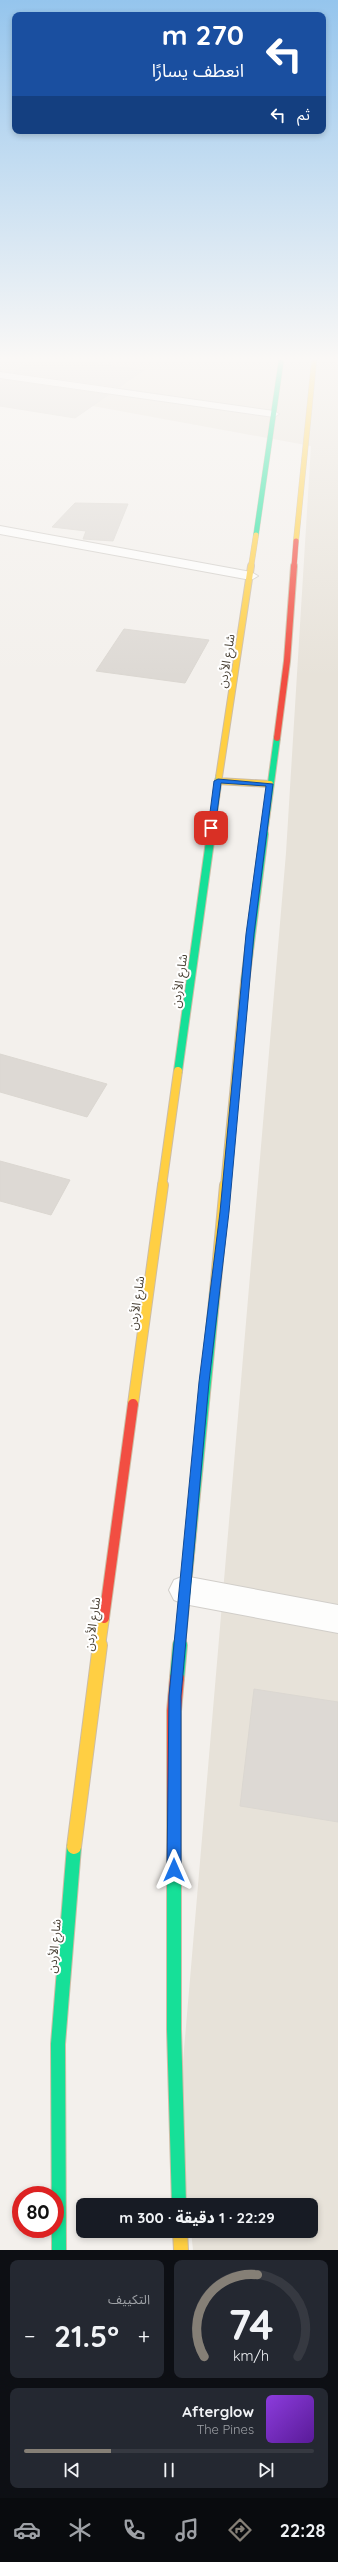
<!DOCTYPE html>
<html lang="ar">
<head>
<meta charset="utf-8">
<style>
  body { margin:0; font-family:Quicksand,"Noto Sans Arabic",sans-serif; background:#242831; color:#f1f3f6; direction:rtl; height:100vh; display:flex; flex-direction:column; font-size:15px; white-space:nowrap }
  * { box-sizing:border-box; margin:0 }
  p { font-size:13px; color:#9ea1a6 }
  .icon { flex:none; width:22px; height:22px; fill:none; stroke:currentColor; stroke-width:2; stroke-linecap:round; stroke-linejoin:round }
  .map { position:relative; height:2250px; overflow:hidden; direction:ltr }
  .drawer { display:flex; flex-direction:column; gap:10px; padding:10px; background:#0d0f14; flex:1 }
  .drawer>* { flex:none }
  .guide { position:absolute; left:12px; top:12px; width:314px; height:122px; border-radius:8px; box-shadow:0 2px 6px #0003; direction:rtl; background:#1a4fa0; color:#fff; overflow:hidden }
  .speed { position:absolute; left:12px; top:2186px; display:flex; gap:8px; font-size:20px; font-weight:700; text-align:center }
  .speed>* { display:grid; place-content:center; width:52px; height:52px; border-radius:50%; background:#171b24; box-shadow:0 2px 6px #0003; line-height:1 }
  .speed .limit { border:6px solid #d22; background:#fff; color:#111 }
  .pin { position:absolute; display:grid; place-items:center; width:34px; height:34px; color:#fff; margin:-17px; border-radius:8px; box-shadow:0 2px 6px #0006 }
  .me { position:absolute; width:44px; margin:-22px; rotate:0deg; stroke-linejoin:round; filter:drop-shadow(0 0 3px #0008) }
  .turn { display:flex; align-items:center; gap:14px; height:84px; padding:0 16px; font-size:18px }
  .turn .icon { width:52px; height:52px; stroke-width:2.5 }
  .turn b { display:block; font-size:28px; line-height:34px }
  .then { display:flex; align-items:center; height:38px; padding:0 16px; background:#0003; gap:8px; font-size:15px }
  .big { font-size:30px; font-weight:800; line-height:1.1 }
  .drawer .card { flex:1; display:flex; flex-direction:column; justify-content:center; gap:6px; min-width:0; padding:0 14px; border-radius:8px; background:#242831 }
  .drawer .dial { align-items:center; gap:0 }
  .dial svg { height:104px; overflow:visible; fill:none; stroke:#363941; stroke-width:7; stroke-linecap:round; text-anchor:middle }
  .dial text { fill:#f1f3f6; stroke:none }
  .song { display:flex; align-items:center; gap:12px }
  .cover { width:48px; height:48px; border-radius:6px; background:linear-gradient(135deg,hsl(270 70% 55%),hsl(270 70% 35%)) }
  .played { height:4px; border-radius:2px; background:linear-gradient(90deg,#857f76 30%,#363941 30%) }
  .keys { display:flex; justify-content:space-around; direction:ltr }
  .heat { display:flex; justify-content:space-between; align-items:center; font-size:22px; direction:ltr }
  .drawer .tiles { flex:1; display:grid; gap:10px; grid-template-columns:1fr 1fr }
  .card:last-child { grid-column:span 2 }
  .trip { position:absolute; left:76px; top:2198px; width:242px; height:40px; border-radius:8px; background:#171b24; box-shadow:0 2px 6px #0003; font-weight:800; line-height:40px; text-align:center; direction:rtl }
  .menu { display:flex; height:64px; justify-content:space-around; align-items:center; background:#090b0e; color:#9ea1a6 }
  .menu .icon { width:28px; height:28px }
  .menu .on { color:#857f76 }
  .menu b { font-size:18px; color:#f1f3f6 }
  .map>svg:first-child { display:block }
  .residential { fill:#e7e2d9 }
  .building { fill:#ddd9d4; stroke:#dbd7d1 }
  .lines { fill:none; stroke-linecap:round; stroke-linejoin:round }
  .street-casing { stroke:#d1cec9; stroke-width:2 }
  .fast-far4-casing { stroke:#cdbda5; stroke-width:6 }
  .fast-far3-casing { stroke:#cdbda5; stroke-width:8 }
  .fast-far2-casing { stroke:#cdbda5; stroke-width:10 }
  .fast-far1-casing { stroke:#cdbda5; stroke-width:12 }
  .fast-casing { stroke:#cdbda5; stroke-width:16 }
  .slow-far4-casing { stroke:#cdbda5; stroke-width:6 }
  .slow-far3-casing { stroke:#cdbda5; stroke-width:8 }
  .slow-far2-casing { stroke:#cdbda5; stroke-width:10 }
  .slow-far1-casing { stroke:#cdbda5; stroke-width:12 }
  .slow-casing { stroke:#cdbda5; stroke-width:16 }
  .jam-far3-casing { stroke:#cdbda5; stroke-width:6 }
  .jam-far2-casing { stroke:#cdbda5; stroke-width:8 }
  .jam-far1-casing { stroke:#cdbda5; stroke-width:12 }
  .jam-casing { stroke:#cdbda5; stroke-width:16 }
  .street { fill:#fdfdfc; fill-rule:evenodd }
  .fast-far4 { stroke:#16e098; stroke-width:5 }
  .fast-far3 { stroke:#16e098; stroke-width:6 }
  .fast-far2 { stroke:#16e098; stroke-width:8 }
  .fast-far1 { stroke:#16e098; stroke-width:10 }
  .fast { stroke:#16e098; stroke-width:14 }
  .slow-far4 { stroke:#ffcf43; stroke-width:5 }
  .slow-far3 { stroke:#ffcf43; stroke-width:6 }
  .slow-far2 { stroke:#ffcf43; stroke-width:8 }
  .slow-far1 { stroke:#ffcf43; stroke-width:10 }
  .slow { stroke:#ffcf43; stroke-width:14 }
  .jam-far3 { stroke:#f24e42; stroke-width:5 }
  .jam-far2 { stroke:#f24e42; stroke-width:6 }
  .jam-far1 { stroke:#f24e42; stroke-width:10 }
  .jam { stroke:#f24e42; stroke-width:14 }
  .route { fill:#1a73e8; stroke:#114b97 }
  .labels { text-anchor:middle; dominant-baseline:central; stroke-width:4; stroke-linejoin:round; paint-order:stroke }
  .street-label { font-size:12px; fill:#4a4236; stroke:#fff }
</style>
</head>
<body>
<div class="map">
<svg width="338" height="2250" viewBox="0 0 338 2250">
  <rect width="100%" height="100%" fill="#f3f0ec"/>
  <path class="residential" d="M0 362H338V2250H193L191 2231H311V2205H188L178 2120 286 853 311 446 0 389Z"/>
  <path class="building" d="M29 362H83L144 370 119 387 14 372Z
    M3 380 108 395 75 418 0 406V382Z
    M75 503 128 504 113 541 83 539 86 531 52 527Z
    M124 629 209 640 185 683 96 671Z
    M0 1054 107 1084 87 1117 0 1092Z
    M0 1161 70 1180 51 1215 0 1201Z
    M254 1689 338 1702V1822L240 1806Z"/>
  <g class="lines">
    <g class="street-casing">
      <path id="street" d="M0 372 274 411 279 414 274 417 0 378Z
        M0 526 251 572 258 576 251 580 0 534Z
        M184 1576 338 1605V1633L184 1604 174 1600 169 1590 174 1580Z"/>
    </g>
    <g class="fast-far4-casing">
      <path id="fast-far4" d="M256 535 281 362"/>
    </g>
    <g class="fast-far3-casing">
      <path id="fast-far3" d="M211 835 219 777
        M264 835 277 738"/>
    </g>
    <g class="fast-far2-casing">
      <path id="fast-far2" d="M245 982 264 834
        M178 1071 211 834"/>
    </g>
    <g class="fast-far1-casing">
      <path id="fast-far1" d="M180 1646 215 1291"/>
    </g>
    <g class="fast-casing">
      <path id="fast" d="M177 1678 180 1645
        M174 1857V2029L179 2205
        M59 2250 58 2044 74 1847"/>
    </g>
    <g class="slow-far4-casing">
      <path id="slow-far4" d="M296 541 314 362
        M251 567 256 535"/>
    </g>
    <g class="slow-far3-casing">
      <path id="slow-far3" d="M219 777 251 566
        M218 781 270 784"/>
    </g>
    <g class="slow-far2-casing">
      <path id="slow-far2" d="M162 1186 178 1071
        M225 1186 245 982"/>
    </g>
    <g class="slow-far1-casing">
      <path id="slow-far1" d="M215 1291 225 1185
        M133 1404 163 1185
        M100 1646 104 1618"/>
    </g>
    <g class="slow-casing">
      <path id="slow" d="M74 1847 100 1645
        M180 2231 181 2250"/>
    </g>
    <g class="jam-far3-casing">
      <path id="jam-far3" d="M294 567 296 541"/>
    </g>
    <g class="jam-far2-casing">
      <path id="jam-far2" d="M277 738 287 661 294 566"/>
    </g>
    <g class="jam-far1-casing">
      <path id="jam-far1" d="M104 1618 133 1404"/>
    </g>
    <g class="jam-casing">
      <path id="jam" d="M174 1857V1711L177 1678"/>
    </g>
    <use href="#street" class="street"/>
    <use href="#fast-far4" class="fast-far4"/>
    <use href="#fast-far3" class="fast-far3"/>
    <use href="#fast-far2" class="fast-far2"/>
    <use href="#fast-far1" class="fast-far1"/>
    <use href="#fast" class="fast"/>
    <use href="#slow-far4" class="slow-far4"/>
    <use href="#slow-far3" class="slow-far3"/>
    <use href="#slow-far2" class="slow-far2"/>
    <use href="#slow-far1" class="slow-far1"/>
    <use href="#slow" class="slow"/>
    <use href="#jam-far3" class="jam-far3"/>
    <use href="#jam-far2" class="jam-far2"/>
    <use href="#jam-far1" class="jam-far1"/>
    <use href="#jam" class="jam"/>
  </g>
  <linearGradient id="sky" x2="0" y2="1"><stop stop-color="#95c5ed"/><stop offset="0.53" stop-color="#faf8f6"/><stop offset="1" stop-color="#faf8f6" stop-opacity="0"/></linearGradient>
  <rect width="338" height="677" fill="url(#sky)"/>
  <path class="route" d="M218 779 273 784 254 934 229 1212 209 1382 181 1696V1870L179 1875 174 1877 169 1875 167 1870 169 1696 199 1382 220 1212 246 934 266 786 221 783 215 828 211 831 208 828 214 781Z"/>
  <g class="labels">
    <g class="street-label">
      <text transform="translate(226 661) rotate(-81)">شارع الأردن</text>
      <text transform="translate(179 981) rotate(-82)">شارع الأردن</text>
      <text transform="translate(136 1303) rotate(-82)">شارع الأردن</text>
      <text transform="translate(92 1624) rotate(-82)">شارع الأردن</text>
      <text transform="translate(54 1946) rotate(-85)">شارع الأردن</text>
    </g>
  </g>
</svg>
<div class="speed"><div class="limit">80</div></div>
<div class="pin" style="left:211px;top:828px;background:#d93025"><svg class="icon" aria-label="arrive" viewBox="0 0 24 24"><path d="M6 21V4h12l-3 4 3 4H6"/></svg></div>
<svg class="me" style="left:174px;top:1870px" viewBox="-20 -20 40 40"><path d="M0-17L14 15 0 8-14 15z" fill="#1a73e8" stroke="#fff" stroke-width="4"/></svg>
<div class="trip">22:29 · 1 دقيقة · 300 m</div>
<div class="guide">
<div class="turn"><svg class="icon" aria-label="left" viewBox="0 0 24 24"><path d="M17 20v-9H6M10 6l-5 5 5 5"/></svg><div><b>270 m</b>انعطف يسارًا</div></div>
<div class="then">ثم<svg class="icon" aria-label="left" viewBox="0 0 24 24"><path d="M17 20v-9H6M10 6l-5 5 5 5"/></svg></div>
</div>
</div>
<section class="drawer">
<div class="tiles">
<div class="card dial"><svg viewBox="0 0 100 80">
<path d="M14 69A42 42 0 1 1 86 69"/>
<path d="M14 69A42 42 0 0 1 55 6" stroke="#857f76"/>
<text x="50" y="56" font-size="32" font-weight="700">74</text>
<text x="50" y="72" font-size="11">km/h</text>
</svg></div>
<div class="card"><p>التكييف</p>
<div class="heat"><a>−</a><b class="big">21.5°</b><a>+</a></div>
</div>
<div class="card">
<div class="song"><i class="cover"></i><div><b>Afterglow</b><p>The Pines</p></div></div>
<div class="played"></div>
<div class="keys"><svg class="icon" aria-label="previous" viewBox="0 0 24 24"><path d="M18 5L8 12l10 7zM5 5v14"/></svg><svg class="icon" aria-label="pause" viewBox="0 0 24 24"><path d="M8 5v14M16 5v14"/></svg><svg class="icon" aria-label="next" viewBox="0 0 24 24"><path d="M6 5l10 7-10 7zM19 5v14"/></svg></div>
</div>
</div>
</section>
<nav class="menu">
<b>22:28</b>
<svg class="icon on" aria-label="directions" viewBox="0 0 24 24"><path d="M12 3l9 9-9 9-9-9zM9 14v-3h6M13 9l2 2-2 2"/></svg>
<svg class="icon" aria-label="music" viewBox="0 0 24 24"><path d="M9 18V5l10-2v13"/><circle cx="6" cy="18" r="3"/><circle cx="16" cy="16" r="3"/></svg>
<svg class="icon" aria-label="phone" viewBox="0 0 24 24"><path d="M5 4h4l2 5-3 2q2 4 5 5l2-3 5 2v4C11 20 4 13 5 4z"/></svg>
<svg class="icon" aria-label="climate" viewBox="0 0 24 24"><path d="M12 3v18M4 7l16 10M4 17L20 7"/></svg>
<svg class="icon" aria-label="car" viewBox="0 0 24 24"><path d="M5 17H2v-5l4-1 3-4h7l3 4 3 1v5h-3M9 17h6M6 11h13"/><circle cx="7" cy="17" r="2"/><circle cx="17" cy="17" r="2"/></svg>
</nav>
</body>
</html>
